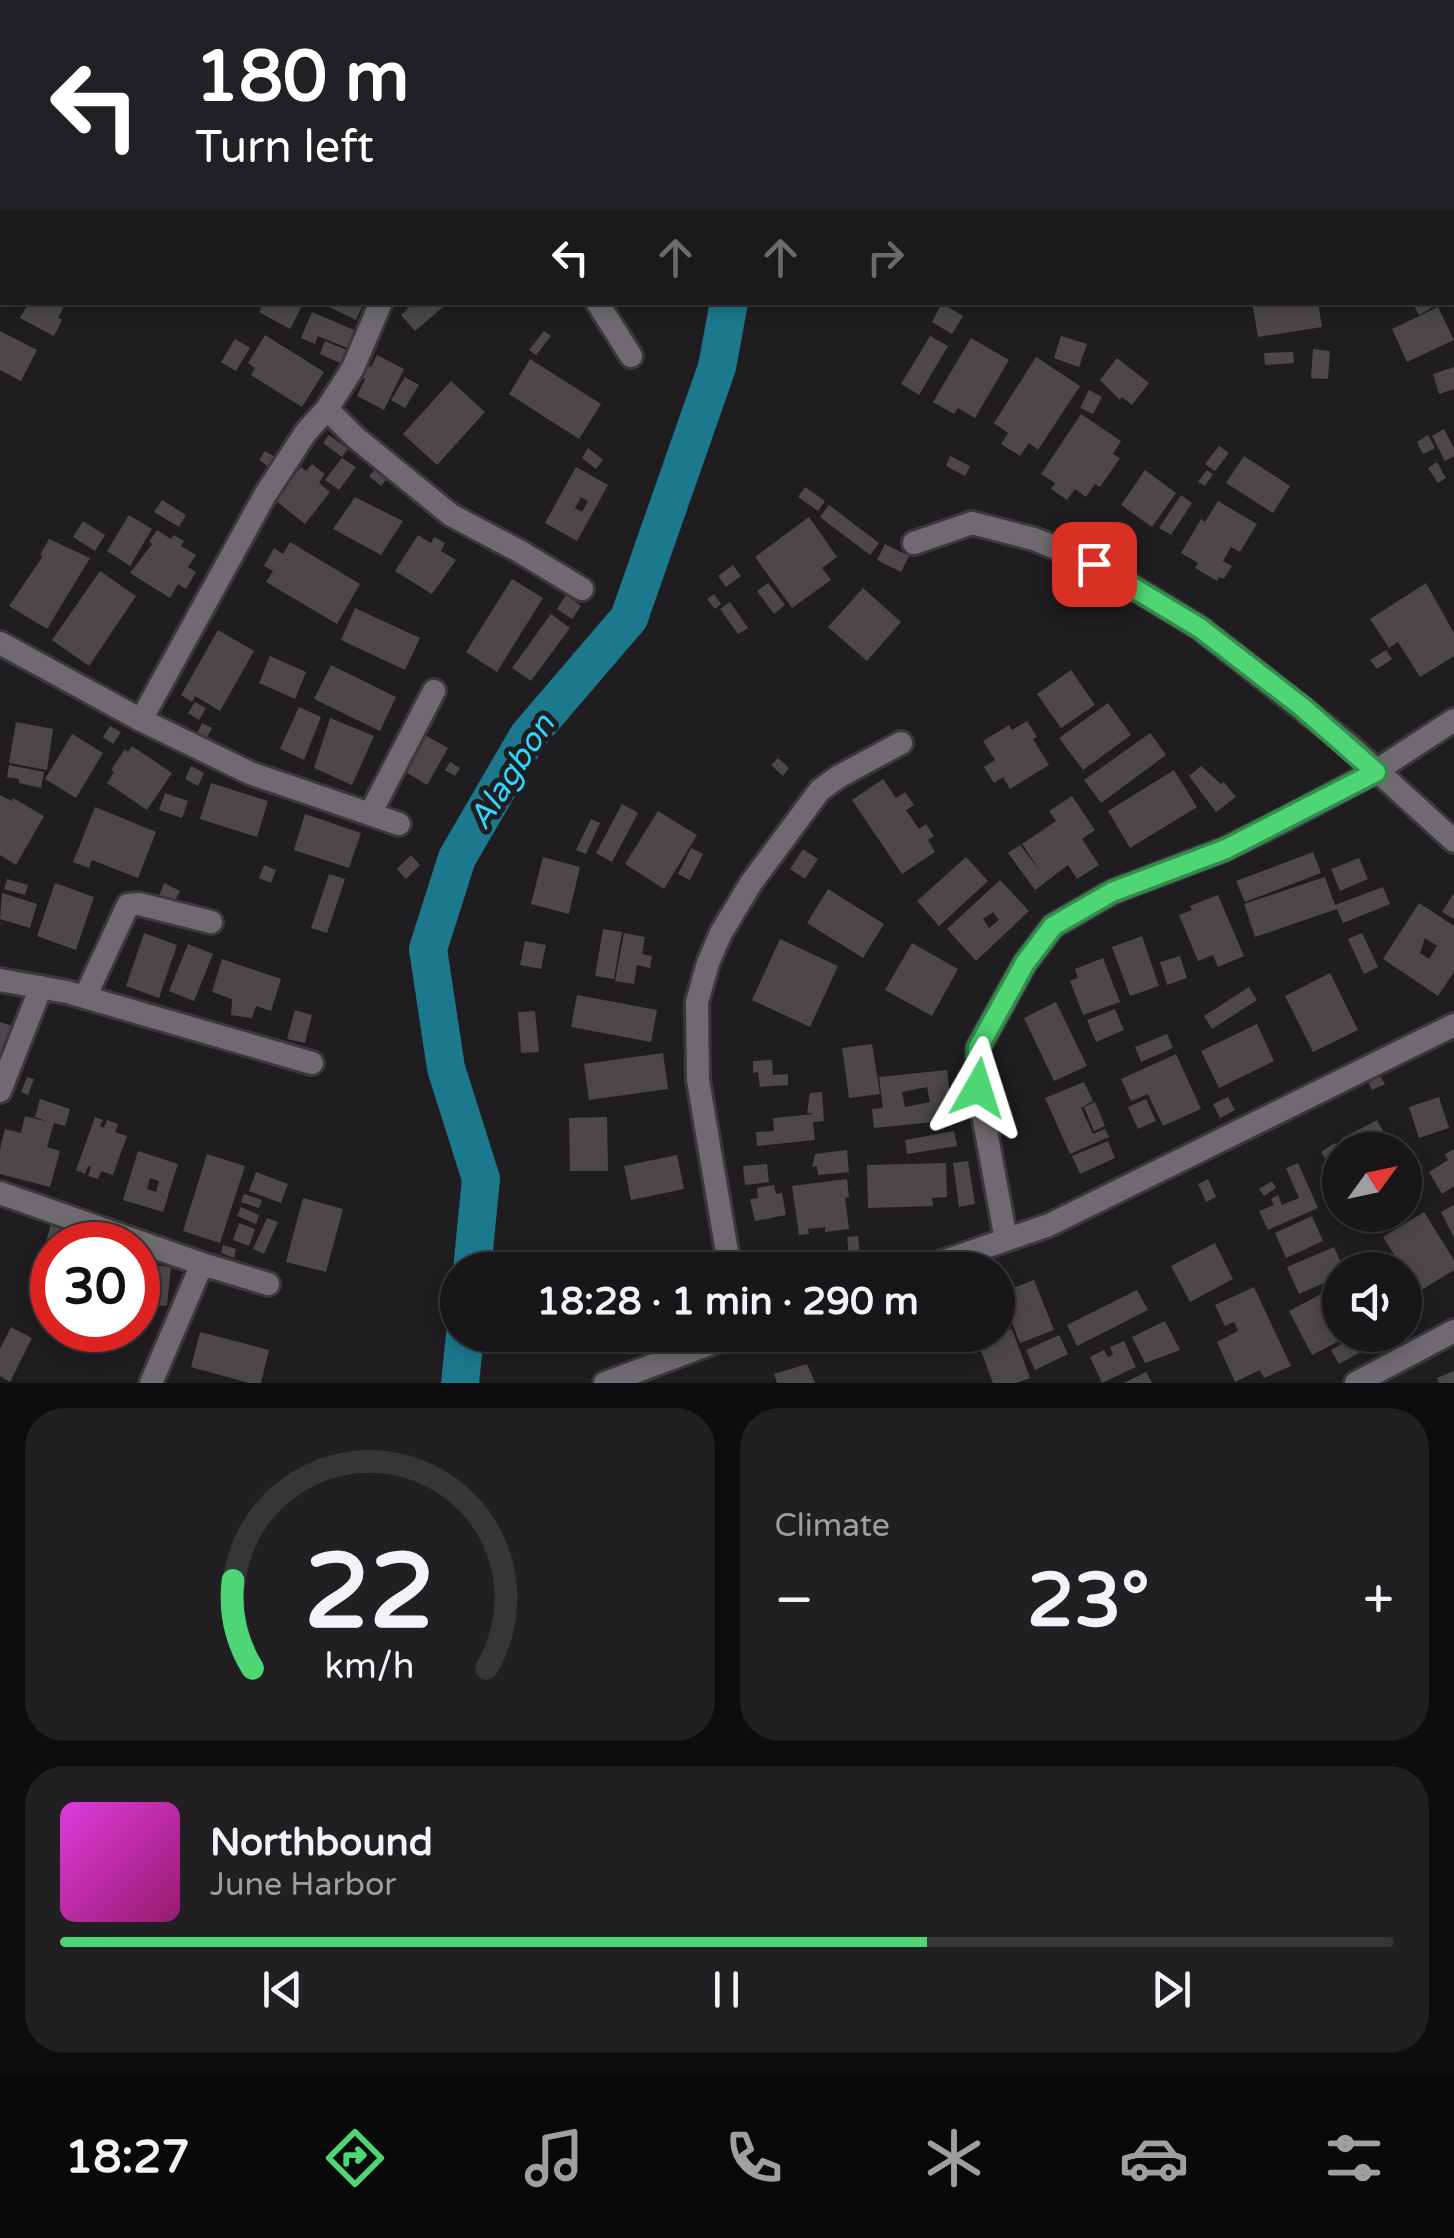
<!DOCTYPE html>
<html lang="en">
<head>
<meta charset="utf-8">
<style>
  body { margin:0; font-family:"Varela Round",sans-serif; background:#211f22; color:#f1f3f6; height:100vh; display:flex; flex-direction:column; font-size:38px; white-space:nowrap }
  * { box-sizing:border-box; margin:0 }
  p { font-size:32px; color:#9f9fa2 }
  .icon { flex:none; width:55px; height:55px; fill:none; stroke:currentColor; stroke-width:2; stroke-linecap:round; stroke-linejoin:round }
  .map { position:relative; height:1383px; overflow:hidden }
  .details { display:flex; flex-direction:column; gap:25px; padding:25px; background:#0d0c0e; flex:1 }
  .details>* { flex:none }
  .top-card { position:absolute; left:0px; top:0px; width:1455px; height:305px; box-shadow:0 5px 15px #0003,0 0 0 2px #363538; background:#202124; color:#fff; overflow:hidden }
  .needle { width:65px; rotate:57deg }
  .controls { position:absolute; left:1322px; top:1132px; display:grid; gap:20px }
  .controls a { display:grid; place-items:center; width:100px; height:100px; border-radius:50%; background:#181619; box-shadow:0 5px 15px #0003,0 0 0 2px #363538; font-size:50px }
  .speed { position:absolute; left:30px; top:1222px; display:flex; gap:20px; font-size:50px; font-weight:700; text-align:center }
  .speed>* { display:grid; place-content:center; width:130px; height:130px; border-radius:50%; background:#181619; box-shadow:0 5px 15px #0003,0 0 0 2px #363538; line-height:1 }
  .speed .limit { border:15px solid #d22; background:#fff; color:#111 }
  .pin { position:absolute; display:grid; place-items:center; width:85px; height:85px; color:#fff; margin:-42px; border-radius:20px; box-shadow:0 5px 15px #0006 }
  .me { position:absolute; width:110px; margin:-55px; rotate:6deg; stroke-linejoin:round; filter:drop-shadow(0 0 8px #0008) }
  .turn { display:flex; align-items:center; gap:35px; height:210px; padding:0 30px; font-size:45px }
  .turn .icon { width:130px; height:130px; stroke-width:2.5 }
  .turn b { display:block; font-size:70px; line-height:85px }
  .lanes { display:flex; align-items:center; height:95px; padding:0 30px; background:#0003; justify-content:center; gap:50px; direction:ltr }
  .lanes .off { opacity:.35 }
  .big { font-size:75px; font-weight:700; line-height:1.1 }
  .details .tile { flex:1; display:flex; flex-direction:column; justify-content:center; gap:15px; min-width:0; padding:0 35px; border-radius:40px; background:#211f22 }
  .details .dial { align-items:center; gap:0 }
  .dial svg { height:260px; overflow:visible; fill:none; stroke:#363538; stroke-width:7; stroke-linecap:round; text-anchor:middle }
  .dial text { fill:#f1f3f6; stroke:none }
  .song { display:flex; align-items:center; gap:30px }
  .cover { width:120px; height:120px; border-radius:15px; background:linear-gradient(135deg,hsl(300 70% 55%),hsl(320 70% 35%)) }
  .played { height:10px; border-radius:5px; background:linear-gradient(90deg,#4ed675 65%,#363538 65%) }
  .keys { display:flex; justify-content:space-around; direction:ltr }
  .heat { display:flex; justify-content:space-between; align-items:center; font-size:55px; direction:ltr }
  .details .tiles { flex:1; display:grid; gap:25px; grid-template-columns:1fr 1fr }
  .tile:last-child { grid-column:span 2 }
  .trip { position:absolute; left:440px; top:1252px; width:575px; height:100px; border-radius:50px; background:#181619; box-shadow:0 5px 15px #0003,0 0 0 2px #363538; font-weight:700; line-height:100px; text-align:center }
  .tabs { display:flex; height:160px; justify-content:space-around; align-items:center; background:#0a090a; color:#9f9fa2 }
  .tabs .icon { width:70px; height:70px }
  .tabs .active { color:#4ed675 }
  .tabs b { font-size:45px; color:#f1f3f6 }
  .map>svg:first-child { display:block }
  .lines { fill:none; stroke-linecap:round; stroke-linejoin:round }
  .river { stroke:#1b788d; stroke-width:38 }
  .building { fill:#4b474b; fill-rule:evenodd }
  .minor-casing { stroke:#3a383b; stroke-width:28 }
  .minor { stroke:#6e6a6f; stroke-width:22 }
  .route-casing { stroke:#338b4c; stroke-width:25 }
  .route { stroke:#4ed675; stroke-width:18 }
  .labels { text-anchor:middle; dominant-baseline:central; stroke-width:10; stroke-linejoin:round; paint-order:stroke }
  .water-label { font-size:32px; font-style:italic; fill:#2cd8fd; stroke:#201d21 }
</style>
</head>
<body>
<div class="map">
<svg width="1454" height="1383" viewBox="0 0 1454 1383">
  <rect width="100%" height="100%" fill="#201d21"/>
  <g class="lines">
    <path class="river" d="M654 0 656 2
      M472 1270 481 1179 446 1068 428 949 457 858 528 736 629 618 717 367 729 302
      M460 1383 465 1335"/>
  </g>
  <path class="building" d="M29 302H66L58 318 62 320 54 336 20 318Z
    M264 302H300L303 304 290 329 259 312Z
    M329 302H364L356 320 327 306Z
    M414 302H439L443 307 415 331 401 315Z
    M1252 302H1318L1322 327 1258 337Z
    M1412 302H1441L1419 315Z
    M942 303 963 316 952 334 932 322Z
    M1438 307 1454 340 1407 362 1392 329Z
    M312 312 354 330 347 348 318 336 315 344 301 338Z
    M0 331 37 350 21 381 0 370Z
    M544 331 551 336 536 355 529 350Z
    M265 335 324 372 302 407 251 375 255 368 248 363Z
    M930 336 948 346 919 395 901 384Z
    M1061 336 1087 344 1079 367 1054 358Z
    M971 338 1009 360 975 418 958 408 954 414 933 402Z
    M235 339 250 348 236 371 221 362Z
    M325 341 346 350 340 363 320 354Z
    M1313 349 1330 351 1328 379 1311 378Z
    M1293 352 1294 363 1265 365 1264 353Z
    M377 355 404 369 384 410 357 396 365 379 361 377 367 365 371 367Z
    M1036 357 1080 386 1038 450 1029 443 1020 456 1001 444 1008 433 994 423Z
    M1117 358 1149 383 1132 405 1122 397 1120 400 1100 380Z
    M530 359 601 404 579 439 509 394Z
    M1454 367V389L1439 394 1433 374Z
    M405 377 419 385 405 408 391 400Z
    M451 381 485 412 437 465 403 434Z
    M1089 390 1102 397 1093 414 1080 408Z
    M1081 414 1121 441 1113 454 1120 458 1100 487 1095 484 1086 497 1075 489 1067 500 1051 489 1055 483 1041 474Z
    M1444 429 1454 448V456L1445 461 1432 436Z
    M329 435 348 449 342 457 323 443Z
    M1428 435 1435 448 1423 454 1417 442Z
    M1219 446 1229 453 1215 471 1205 464Z
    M588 448 603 460 596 469 582 458Z
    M265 451 280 460 273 470 259 460Z
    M950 456 970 466 965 476 946 466Z
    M1244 456 1290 486 1273 513 1226 483Z
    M342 458 356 467 339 490 325 480Z
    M1437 462 1446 478 1438 483 1428 468Z
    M312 464 325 474 319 483 330 492 305 524 275 500 301 467 306 471Z
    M576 467 608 485 577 541 545 523ZM581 497 588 501 582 512 575 508Z
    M376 468 387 479 381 486 369 476Z
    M1145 470 1176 493 1152 527 1121 505Z
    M1207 470 1213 474 1205 486 1198 482Z
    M805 487 825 501 818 511 798 497Z
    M1181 495 1192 503 1171 535 1159 528Z
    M355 497 403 521 381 555 333 529Z
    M162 500 186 515 179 527 154 512Z
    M1218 501 1257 524 1240 552 1231 547 1223 561 1232 566 1224 579 1219 577 1217 581 1195 568 1198 563 1181 553 1201 519 1205 522Z
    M829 505 879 543 870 555 820 517Z
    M129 515 152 529 130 566 107 551Z
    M809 517 837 557 822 568 831 580 792 608 755 557Z
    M83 521 105 535 95 551 73 537Z
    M157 530 171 539 174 535 184 541 181 546 196 555 188 567 196 572 186 589 178 584 170 598 130 573 152 544 149 542Z
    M418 535 431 543 434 537 445 543 441 551 456 560 432 594 395 571Z
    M49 539 90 558 47 629 9 606 43 556 40 555Z
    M290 542 360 584 337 624 266 582 273 571 264 566 274 548 283 554Z
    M885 544 909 556 901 572 877 560Z
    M733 565 741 576 726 587 718 576Z
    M100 571 136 596 89 666 52 640Z
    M512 579 543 598 497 672 466 652Z
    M768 583 785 605 774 614 757 591Z
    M1426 583 1454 633V656L1420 677 1398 642 1389 648 1370 619Z
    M863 588 901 622 867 661 828 627Z
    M714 594 721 604 715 609 707 599Z
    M566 595 581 606 572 619 557 609Z
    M730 602 748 628 738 634 720 609Z
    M355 608 420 638 405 670 341 640Z
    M551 614 570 628 531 681 512 668Z
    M218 630 254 651 220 711 195 696 192 702 181 695Z
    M1386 650 1392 659 1377 669 1370 660Z
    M270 656 306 672 295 699 259 683Z
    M331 665 396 697 380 731 314 699Z
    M1071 670 1095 705 1061 728 1037 694Z
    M195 702 206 708 199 720 188 713Z
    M1108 703 1131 735 1083 770 1059 738Z
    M299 707 321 717 304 760 280 749Z
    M330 718 374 736 352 785 314 768Z
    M1027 721 1037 737 1033 739 1049 765 1010 789 1003 777 994 783 984 767 995 760 983 741 1009 725 1012 730Z
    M16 722 53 729 47 770 9 763Z
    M202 723 212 728 205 741 196 736Z
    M110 726 121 732 113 744 103 737Z
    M1150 733 1166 755 1101 803 1084 780Z
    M72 734 103 753 76 798 45 779Z
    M425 735 448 748 427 785 404 771Z
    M132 746 172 773 147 810 107 783 114 772 111 770 125 749 128 752Z
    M778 758 789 768 783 776 771 765Z
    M450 762 460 768 455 776 445 770Z
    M9 765 44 772 41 788 19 783V779L7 777Z
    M191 766 204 773 198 786 185 779Z
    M1201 766 1221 784 1224 782 1236 797 1216 812 1189 776Z
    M1174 770 1197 807 1130 848 1108 811Z
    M883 779 896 798 905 792 914 805 906 810 919 829 926 824 934 836 928 840 935 852 902 874 852 800Z
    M211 783 268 801 257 837 200 819Z
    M165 793 188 801 182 818 159 810Z
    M0 795 12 801 13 798 44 816 16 865 0 855Z
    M1072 796 1095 830 1082 839 1099 865 1077 879 1068 865 1035 890 1008 853 1020 845 1041 872 1022 844 1056 821 1049 811Z
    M622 804 638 813 612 862 596 853Z
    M95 807 156 832 138 878 92 860 89 868 73 862Z
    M658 811 697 835 664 889 625 864Z
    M305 814 361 833 349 868 294 850Z
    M591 819 600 823 586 854 576 850Z
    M691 848 703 854 690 880 678 874Z
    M803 849 818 859 805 879 790 869Z
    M1313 852 1321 873 1245 902 1236 881Z
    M411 855 420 865 406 879 397 869Z
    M543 857 580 867 569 914 531 904Z
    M966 857 988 881 939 926 917 901Z
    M1359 858 1368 879 1340 891 1331 869Z
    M264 865 276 870 271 883 259 878Z
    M329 874 345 879 327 933 311 928Z
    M1325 877 1335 905 1383 887 1390 904 1343 923 1337 909 1255 937 1244 904Z
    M7 879 28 885 25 895 4 889Z
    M1000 880 1029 911 976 961 947 929ZM993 912 999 920 989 928 983 919Z
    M55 883 94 897 76 950 37 936Z
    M164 883 180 891 174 903 159 896Z
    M828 889 884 924 863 958 807 923Z
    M2 893 37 904 30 928 0 919Z
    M1454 893V919L1442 912Z
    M1218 895 1244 956 1218 967 1213 955 1198 961 1179 915 1192 910 1190 906Z
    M1419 903 1454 926V972L1438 996 1383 959ZM1425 938 1437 946 1429 959 1420 953Z
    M603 929 622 932 614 979 595 976Z
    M144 933 177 945 159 998 126 986Z
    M624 933 645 937 642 954 652 956 650 968 637 965 634 984 615 981Z
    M1362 933 1378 967 1364 974 1348 939Z
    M1142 936 1159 986 1130 996 1112 947Z
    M780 939 838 966 810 1027 752 1000Z
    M525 941 546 945 541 969 520 965Z
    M912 943 958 969 932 1016 885 990Z
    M188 944 213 954 194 1001 169 991Z
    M1180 956 1187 978 1167 985 1160 962Z
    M1103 958 1120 1002 1083 1015 1070 981 1078 978 1075 969Z
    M222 959 281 979 271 1011 256 1006 252 1018 231 1015 232 999 212 992Z
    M1330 973 1358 1030 1313 1052 1285 996Z
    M1249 987 1257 1000 1212 1029 1204 1016Z
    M577 995 657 1010 651 1042 571 1027Z
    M1056 1002 1087 1066 1054 1081 1024 1018Z
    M1115 1009 1124 1030 1096 1042 1087 1020Z
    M295 1010 312 1015 305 1043 287 1039Z
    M535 1011 539 1052 521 1053 518 1012Z
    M0 1022 13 1026 1 1062H0Z
    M1257 1024 1274 1061 1219 1088 1201 1051Z
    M1167 1034 1173 1048 1141 1062 1135 1047Z
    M872 1044 880 1094 849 1098 842 1048Z
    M663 1053 668 1089 589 1100 584 1064Z
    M1176 1054 1201 1109 1163 1126 1148 1094 1131 1101 1121 1079Z
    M772 1060 773 1075 788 1074V1085L760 1087 758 1072 753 1073V1061Z
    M947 1070 953 1120 874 1128 872 1109 883 1108 879 1077ZM927 1087 930 1102 905 1107 902 1092Z
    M1379 1074 1385 1084 1372 1090 1367 1080Z
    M27 1077 34 1079 28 1095 21 1092Z
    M1084 1082 1093 1101 1079 1109 1081 1108 1093 1134 1105 1129 1109 1137 1070 1154 1045 1098Z
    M822 1092 824 1121 813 1122 815 1140 757 1146 756 1132 774 1131 773 1118 814 1114 807 1113 810 1093Z
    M1228 1097 1235 1110 1220 1118 1213 1104Z
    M1439 1097 1449 1128 1419 1138 1409 1107Z
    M40 1099 70 1109 65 1126 54 1123 47 1147 60 1151 50 1187 0 1174V1149L5 1129 21 1133 25 1116 48 1122 35 1117Z
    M1146 1099 1156 1121 1138 1129 1128 1107Z
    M1095 1102 1105 1126 1094 1131 1084 1107Z
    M95 1117 103 1120 100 1126 104 1128 107 1120 118 1124 115 1132 127 1136 113 1175 101 1171 98 1179 88 1176 91 1167 88 1166 85 1174 76 1170Z
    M607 1117 608 1171H570L569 1118Z
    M1377 1120 1393 1150H1347L1341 1139Z
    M954 1131 957 1146 907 1154 905 1140Z
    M1108 1141 1115 1158 1080 1174 1072 1156Z
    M1335 1143 1340 1150V1165L1333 1170 1321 1152Z
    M1454 1149V1186L1442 1194 1429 1172 1448 1160 1445 1154Z
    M847 1150 849 1172 818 1175 817 1166 812 1167 815 1154Z
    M138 1151 178 1164 163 1212 123 1200ZM150 1178 159 1181 156 1192 147 1189Z
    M207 1154 245 1166 220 1243 183 1231Z
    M677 1155 684 1189 631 1200 624 1166Z
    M968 1161 975 1204 959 1207 953 1163Z
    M946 1163 947 1197 932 1198 933 1206 868 1208 867 1165Z
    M1298 1163 1318 1208 1268 1230 1259 1211 1274 1205 1271 1199 1278 1195 1282 1205 1299 1198 1286 1168Z
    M767 1164 769 1182 745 1185 743 1166Z
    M256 1172 288 1184 281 1203 249 1191Z
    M847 1179 849 1197 845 1198 849 1229 825 1232V1227L808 1229 809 1234 799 1235 792 1186Z
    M1208 1179 1216 1197 1206 1202 1198 1184Z
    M1272 1181 1276 1188 1264 1196 1259 1189Z
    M774 1185 776 1194 782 1193 786 1215 755 1221 750 1199 758 1198 757 1188Z
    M244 1194 262 1200 259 1208 241 1202Z
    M303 1198 343 1209 326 1272 286 1262Z
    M1454 1205V1238L1441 1212Z
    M241 1207 259 1215 256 1224 237 1216Z
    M1424 1212 1454 1260V1270L1418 1292 1383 1237Z
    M1312 1216 1323 1241 1286 1258 1275 1233Z
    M267 1218 278 1222 264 1254 253 1249Z
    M239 1223 255 1229 249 1246 233 1240Z
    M51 1224 98 1238 96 1245H52V1296L33 1290Z
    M858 1236 860 1255 849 1257 847 1237Z
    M1215 1243 1233 1279 1190 1302 1171 1266Z
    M223 1245 236 1249 234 1258 221 1253Z
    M1334 1247 1344 1270H1340V1276L1299 1294 1287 1267Z
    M678 1254 682 1270H622L621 1269Z
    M138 1264 171 1267 167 1306 138 1303Z
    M1034 1280 1054 1330 1020 1343 1000 1293Z
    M1340 1284V1335H1351L1312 1355 1289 1311Z
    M1254 1287 1291 1366 1264 1378 1260 1370 1235 1382 1217 1342 1238 1331 1234 1322 1225 1326 1215 1305Z
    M1137 1290 1148 1310 1077 1346 1067 1325Z
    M39 1303 52 1307V1319L36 1314Z
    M998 1312 1005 1331 1012 1329 1030 1378 1016 1383H993L975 1335H998Z
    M1165 1321 1180 1350 1145 1363 1132 1337Z
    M11 1327 32 1338 10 1382 0 1376V1349Z
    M200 1332 269 1350 261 1383H249L191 1367Z
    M836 1335H850L855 1348 843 1353Z
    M1059 1335 1068 1354 1035 1370 1026 1350Z
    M1351 1339 1359 1353 1339 1364 1331 1350Z
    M1124 1341 1136 1367 1102 1383 1090 1357 1104 1350 1108 1357 1113 1355 1110 1347Z
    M807 1364 815 1383H777L774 1374Z
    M1454 1371V1383H1439L1437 1378Z
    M1146 1372 1152 1383H1124Z"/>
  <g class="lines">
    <g class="minor-casing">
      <path id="minor" d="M247 0 250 2
        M421 0 424 2
        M1421 0 1422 2
        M575 2 577 0
        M0 14 2 15
        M1452 58 1454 60
        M1452 139H1454
        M0 151 2 147
        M597 302 631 356
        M327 409 355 437 451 515 519 551 582 589
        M914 543 972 523 1034 539 1095 564 1200 628 1350 746 1454 841
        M0 643 141 720 250 773 399 824
        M141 720 265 495 306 432 327 409 353 368 381 302
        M370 814 434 691
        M0 980 67 992 312 1063
        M85 997 128 905 139 904 211 922
        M0 1091 41 987
        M0 1193 202 1264 268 1284
        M1006 1240 978 1087V1048L1025 963 1053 926 1112 892 1225 849 1288 818 1376 771 1454 720
        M730 1270 698 1080 697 1002 708 963 721 933 751 883 820 790 838 777 901 743
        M919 1270 1049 1225 1454 1025
        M151 1383 202 1264
        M605 1383 734 1335
        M1356 1383 1454 1331"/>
    </g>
    <use href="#minor" class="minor"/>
  </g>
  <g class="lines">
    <g class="route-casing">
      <path id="route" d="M978 1088V1048L1025 963 1053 926 1112 892 1226 849 1376 772 1302 707 1200 628 1094 564"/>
    </g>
    <use href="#route" class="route"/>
  </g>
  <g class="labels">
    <g class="water-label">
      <text transform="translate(512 772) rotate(-57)">Alagbon</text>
    </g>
  </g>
</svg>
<div class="controls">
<a><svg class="needle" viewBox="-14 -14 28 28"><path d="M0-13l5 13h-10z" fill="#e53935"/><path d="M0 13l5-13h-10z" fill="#9f9fa2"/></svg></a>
<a><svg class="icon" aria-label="sound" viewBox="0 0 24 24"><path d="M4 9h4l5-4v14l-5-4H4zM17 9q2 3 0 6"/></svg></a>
</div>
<div class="speed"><div class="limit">30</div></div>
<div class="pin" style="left:1094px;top:564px;background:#d93025"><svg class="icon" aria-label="arrive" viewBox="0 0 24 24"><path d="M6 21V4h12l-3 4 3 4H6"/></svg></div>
<svg class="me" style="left:978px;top:1088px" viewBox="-20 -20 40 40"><path d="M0-17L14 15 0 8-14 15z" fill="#4ed675" stroke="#fff" stroke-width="4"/></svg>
<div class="trip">18:28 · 1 min · 290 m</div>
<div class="top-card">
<div class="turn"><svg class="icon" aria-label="left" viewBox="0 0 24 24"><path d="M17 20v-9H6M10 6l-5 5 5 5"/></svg><div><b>180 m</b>Turn left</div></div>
<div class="lanes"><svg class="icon" aria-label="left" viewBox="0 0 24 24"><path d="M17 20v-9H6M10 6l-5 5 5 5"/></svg><svg class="icon off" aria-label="ahead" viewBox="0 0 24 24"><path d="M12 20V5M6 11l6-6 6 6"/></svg><svg class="icon off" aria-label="ahead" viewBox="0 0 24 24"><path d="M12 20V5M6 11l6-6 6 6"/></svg><svg class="icon off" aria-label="right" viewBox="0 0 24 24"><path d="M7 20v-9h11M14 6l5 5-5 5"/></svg></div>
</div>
</div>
<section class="details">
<div class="tiles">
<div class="tile dial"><svg viewBox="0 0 100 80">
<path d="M14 69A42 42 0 1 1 86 69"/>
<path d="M14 69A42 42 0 0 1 8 42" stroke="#4ed675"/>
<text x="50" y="56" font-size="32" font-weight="700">22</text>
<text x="50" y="72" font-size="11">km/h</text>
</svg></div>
<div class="tile"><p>Climate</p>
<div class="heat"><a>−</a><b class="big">23°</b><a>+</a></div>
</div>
<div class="tile">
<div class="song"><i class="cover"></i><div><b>Northbound</b><p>June Harbor</p></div></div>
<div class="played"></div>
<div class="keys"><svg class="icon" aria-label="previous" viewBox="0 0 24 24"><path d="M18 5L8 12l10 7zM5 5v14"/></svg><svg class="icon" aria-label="pause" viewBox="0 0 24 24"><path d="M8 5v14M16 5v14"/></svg><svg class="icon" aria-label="next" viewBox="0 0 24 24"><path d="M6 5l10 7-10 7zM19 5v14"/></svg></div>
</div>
</div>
</section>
<nav class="tabs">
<b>18:27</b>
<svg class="icon active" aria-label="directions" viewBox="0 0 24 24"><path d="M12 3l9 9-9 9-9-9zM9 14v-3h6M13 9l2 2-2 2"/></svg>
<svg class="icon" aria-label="music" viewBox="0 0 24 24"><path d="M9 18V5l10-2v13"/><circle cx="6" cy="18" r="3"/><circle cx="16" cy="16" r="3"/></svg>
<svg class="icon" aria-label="phone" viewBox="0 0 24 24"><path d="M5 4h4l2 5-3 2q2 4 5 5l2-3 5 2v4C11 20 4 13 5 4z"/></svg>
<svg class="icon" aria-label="climate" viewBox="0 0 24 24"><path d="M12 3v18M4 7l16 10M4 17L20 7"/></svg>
<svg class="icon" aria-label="car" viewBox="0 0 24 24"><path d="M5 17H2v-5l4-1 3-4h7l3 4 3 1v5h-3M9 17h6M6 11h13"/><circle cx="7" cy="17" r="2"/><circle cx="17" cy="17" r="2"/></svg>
<svg class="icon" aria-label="filters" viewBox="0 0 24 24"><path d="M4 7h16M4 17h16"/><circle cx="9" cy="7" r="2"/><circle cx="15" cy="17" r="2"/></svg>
</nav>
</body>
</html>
